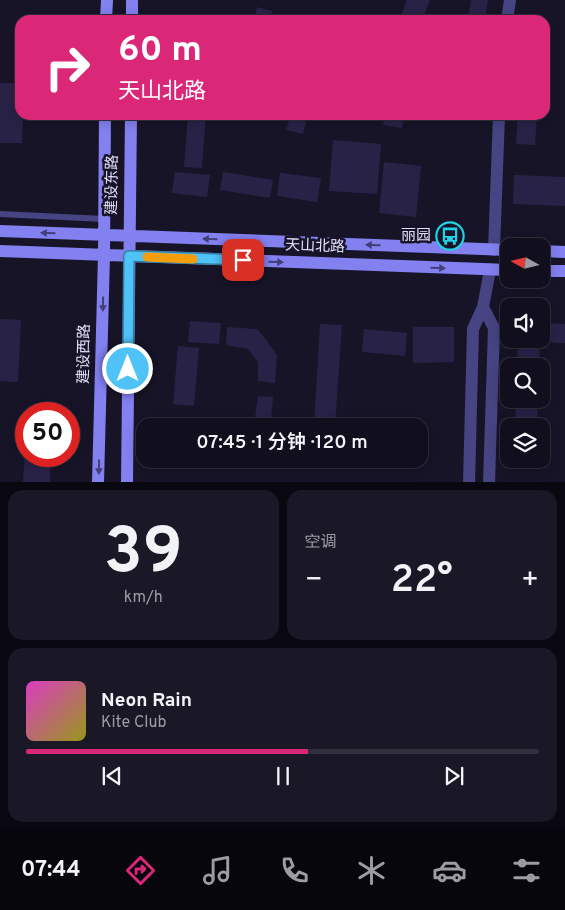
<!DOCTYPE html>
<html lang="zh">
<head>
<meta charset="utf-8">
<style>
  body { margin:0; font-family:Overpass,"Noto Sans SC",sans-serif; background:#1a1827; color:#f1f3f6; height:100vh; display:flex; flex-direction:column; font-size:19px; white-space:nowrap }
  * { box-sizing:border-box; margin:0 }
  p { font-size:16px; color:#9c9ca4 }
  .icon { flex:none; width:28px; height:28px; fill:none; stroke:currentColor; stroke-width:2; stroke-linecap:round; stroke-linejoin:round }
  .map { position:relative; height:482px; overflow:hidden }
  .details { display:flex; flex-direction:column; gap:8px; padding:8px; background:#090810; flex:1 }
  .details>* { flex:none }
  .guide { position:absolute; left:15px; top:15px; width:535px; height:105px; border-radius:15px; box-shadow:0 2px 12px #0003,0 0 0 1px #302f3c; background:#db2777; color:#fff; overflow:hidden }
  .needle { width:32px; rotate:278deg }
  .buttons { position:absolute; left:500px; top:238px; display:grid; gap:10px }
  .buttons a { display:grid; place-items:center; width:50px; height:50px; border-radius:10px; background:#110f1e; box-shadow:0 2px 12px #0003,0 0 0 1px #302f3c; font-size:25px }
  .speed { position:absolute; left:15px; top:402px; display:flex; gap:10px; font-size:25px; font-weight:700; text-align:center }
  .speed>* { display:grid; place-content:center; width:65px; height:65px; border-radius:50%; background:#110f1e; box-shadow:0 2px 12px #0003,0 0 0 1px #302f3c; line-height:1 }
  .speed .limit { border:8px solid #d22; background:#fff; color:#111 }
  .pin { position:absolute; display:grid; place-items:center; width:42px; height:42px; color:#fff; margin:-21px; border-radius:10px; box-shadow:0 2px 8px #0006 }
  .me { position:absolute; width:55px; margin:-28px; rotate:0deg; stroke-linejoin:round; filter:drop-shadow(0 0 4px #0008) }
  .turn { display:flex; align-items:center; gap:18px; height:105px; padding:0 20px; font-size:22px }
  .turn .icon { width:65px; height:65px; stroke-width:2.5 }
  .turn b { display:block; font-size:35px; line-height:42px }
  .big { font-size:38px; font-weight:600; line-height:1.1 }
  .details .tile { flex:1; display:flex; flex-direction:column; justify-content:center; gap:8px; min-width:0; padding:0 18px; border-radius:15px; background:#1a1827 }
  .details .dial { align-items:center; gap:0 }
  .dial b { font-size:65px; line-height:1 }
  .song { display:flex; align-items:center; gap:15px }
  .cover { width:60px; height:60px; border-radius:8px; background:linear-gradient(135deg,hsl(310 70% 55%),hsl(60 70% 35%)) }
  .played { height:5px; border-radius:2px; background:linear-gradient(90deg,#db2777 55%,#302f3c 55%) }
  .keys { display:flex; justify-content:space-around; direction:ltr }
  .heat { display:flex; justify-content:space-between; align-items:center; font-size:28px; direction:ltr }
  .details .tiles { flex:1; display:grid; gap:8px; grid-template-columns:1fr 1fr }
  .tile:last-child { grid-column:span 2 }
  .trip { position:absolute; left:136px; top:418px; width:292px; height:50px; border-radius:15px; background:#110f1e; box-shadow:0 2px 12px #0003,0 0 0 1px #302f3c; font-weight:600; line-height:50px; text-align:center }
  .dock { display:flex; height:80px; justify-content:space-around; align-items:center; background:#07060c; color:#9c9ca4 }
  .dock .icon { width:35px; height:35px }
  .dock .on { color:#db2777 }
  .dock b { font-size:22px; color:#f1f3f6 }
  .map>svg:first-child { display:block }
  .building { fill:#292247 }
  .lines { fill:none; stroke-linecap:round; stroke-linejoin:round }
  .lane { stroke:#464482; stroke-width:6 }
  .street { stroke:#464482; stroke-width:12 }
  .secondary { stroke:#8380f0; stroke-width:12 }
  .oneway { fill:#423f78 }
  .route-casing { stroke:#337fa1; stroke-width:12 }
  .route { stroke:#4fc3f7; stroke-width:9 }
  .slow { stroke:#f59e0b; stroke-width:9 }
  .labels { text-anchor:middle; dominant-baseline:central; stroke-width:5; stroke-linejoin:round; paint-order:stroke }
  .street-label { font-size:15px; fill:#e2dffb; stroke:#171428 }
  .poi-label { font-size:15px; fill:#e2dffb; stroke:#171428; text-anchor:end }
</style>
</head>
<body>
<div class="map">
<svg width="565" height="483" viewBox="0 0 565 483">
  <rect width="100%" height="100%" fill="#171428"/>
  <path class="building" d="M407 0H430L422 20H399Z
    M471 0H488L485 20H468Z
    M257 7 272 11 270 20H254Z
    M0 83H20V115H23L22 143H0Z
    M188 115H206L202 168 184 167Z
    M291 115H308L303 134 286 130Z
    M385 115H404L402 128 383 125Z
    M518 115H537L535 145 516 144Z
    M333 140 381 144 377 194 329 191Z
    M384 162 421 166 416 217 379 213Z
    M175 172 210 175 207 197 172 193Z
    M223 172 273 180 270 198 220 190Z
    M280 173 321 178 317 202 277 196Z
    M514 175 565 177V206L513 204Z
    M0 319 21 320 18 382 0 381Z
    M190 321 221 323 219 344 188 342Z
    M541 323 565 324V343L540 342 539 366H517L518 339H541Z
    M320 324 342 325 335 426H314Z
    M227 327 257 329 267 341 277 355 275 383 258 381V362L248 349 226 345Z
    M413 327H454V362L413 363Z
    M364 329 407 333 405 356 362 352Z
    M178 346 199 348 194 406 173 404Z
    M258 396 273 397 271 420 255 418Z
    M516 399H538L537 422 515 421Z
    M25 452H26V456H51L50 483H23Z"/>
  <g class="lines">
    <path class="lane" d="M0 214 104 219"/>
    <path class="street" d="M507 20 510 0
      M494 250 499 115
      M483 307 494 328 489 483
      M469 483 473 329 483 307 490 270"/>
    <path class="secondary" d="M106 20 107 0
      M132 20V0
      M0 231 509 250
      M0 251 509 270
      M541 251 565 252
      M541 271H565
      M98 483 104 255 105 115
      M127 483 131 115"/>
  </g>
  <defs><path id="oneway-solid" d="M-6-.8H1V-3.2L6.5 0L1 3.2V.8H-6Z" transform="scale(1.25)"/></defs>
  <g class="oneway">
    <use href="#oneway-solid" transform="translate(48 233) rotate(-178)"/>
    <use href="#oneway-solid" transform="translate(210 239) rotate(-178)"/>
    <use href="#oneway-solid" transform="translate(373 245) rotate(-178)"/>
    <use href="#oneway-solid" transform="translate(276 262) rotate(2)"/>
    <use href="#oneway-solid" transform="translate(438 268) rotate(2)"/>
    <use href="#oneway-solid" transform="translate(103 304) rotate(91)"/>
    <use href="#oneway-solid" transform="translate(99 467) rotate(91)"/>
  </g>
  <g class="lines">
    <g class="route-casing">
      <path id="route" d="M128 369 129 256 243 260"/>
    </g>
    <use href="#route" class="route"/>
    <path class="slow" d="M147 257 193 259"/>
  </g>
  <defs>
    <g id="bus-ring" transform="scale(1.4375)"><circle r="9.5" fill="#171428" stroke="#21d2e5" stroke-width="1.5"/><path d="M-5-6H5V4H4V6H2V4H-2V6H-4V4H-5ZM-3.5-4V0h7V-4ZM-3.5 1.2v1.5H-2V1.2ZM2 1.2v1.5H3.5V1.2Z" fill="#21d2e5"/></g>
  </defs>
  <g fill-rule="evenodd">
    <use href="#bus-ring" x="450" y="236"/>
  </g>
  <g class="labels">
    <g class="street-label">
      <text transform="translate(113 185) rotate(-89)">建设东路</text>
      <text transform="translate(315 247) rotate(2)">天山北路</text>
      <text transform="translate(85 354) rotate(-89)">建设西路</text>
    </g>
    <g class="poi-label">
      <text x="431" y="236">丽园</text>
    </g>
  </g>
</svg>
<div class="buttons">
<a><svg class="needle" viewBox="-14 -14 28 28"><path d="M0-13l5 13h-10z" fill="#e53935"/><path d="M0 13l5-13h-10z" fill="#9c9ca4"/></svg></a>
<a><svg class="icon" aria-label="sound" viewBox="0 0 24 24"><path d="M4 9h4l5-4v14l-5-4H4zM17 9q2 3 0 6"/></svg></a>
<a><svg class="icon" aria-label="search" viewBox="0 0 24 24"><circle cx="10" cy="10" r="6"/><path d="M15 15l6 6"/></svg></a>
<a><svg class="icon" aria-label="layers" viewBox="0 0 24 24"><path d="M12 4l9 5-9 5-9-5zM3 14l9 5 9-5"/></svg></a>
</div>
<div class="speed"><div class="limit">50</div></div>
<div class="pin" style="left:243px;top:260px;background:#d93025"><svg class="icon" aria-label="arrive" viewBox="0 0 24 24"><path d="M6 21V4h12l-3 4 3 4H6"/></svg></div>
<svg class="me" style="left:128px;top:369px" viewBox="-20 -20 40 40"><circle r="17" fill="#4fc3f7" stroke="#fff" stroke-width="3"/><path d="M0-11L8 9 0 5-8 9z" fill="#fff"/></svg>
<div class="trip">07:45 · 1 分钟 · 120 m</div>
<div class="guide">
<div class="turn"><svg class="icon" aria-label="right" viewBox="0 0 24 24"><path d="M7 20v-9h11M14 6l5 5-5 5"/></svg><div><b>60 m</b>天山北路</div></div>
</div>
</div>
<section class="details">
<div class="tiles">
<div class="tile dial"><b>39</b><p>km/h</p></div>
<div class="tile"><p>空调</p>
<div class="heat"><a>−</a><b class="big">22°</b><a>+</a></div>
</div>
<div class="tile">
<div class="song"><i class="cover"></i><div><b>Neon Rain</b><p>Kite Club</p></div></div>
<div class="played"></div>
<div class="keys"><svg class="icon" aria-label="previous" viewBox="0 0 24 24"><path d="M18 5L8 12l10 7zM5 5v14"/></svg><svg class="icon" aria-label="pause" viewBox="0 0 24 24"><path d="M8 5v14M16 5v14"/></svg><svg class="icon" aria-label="next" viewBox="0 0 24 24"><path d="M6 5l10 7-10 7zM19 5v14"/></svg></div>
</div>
</div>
</section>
<nav class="dock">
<b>07:44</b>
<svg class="icon on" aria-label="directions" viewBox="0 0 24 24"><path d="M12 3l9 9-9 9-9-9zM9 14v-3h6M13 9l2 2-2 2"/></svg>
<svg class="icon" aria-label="music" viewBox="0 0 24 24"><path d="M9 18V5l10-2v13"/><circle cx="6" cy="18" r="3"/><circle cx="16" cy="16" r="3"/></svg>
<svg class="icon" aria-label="phone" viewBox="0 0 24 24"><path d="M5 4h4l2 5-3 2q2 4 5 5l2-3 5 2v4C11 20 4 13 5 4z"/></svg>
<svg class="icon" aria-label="climate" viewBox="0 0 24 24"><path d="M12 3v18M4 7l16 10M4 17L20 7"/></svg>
<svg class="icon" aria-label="car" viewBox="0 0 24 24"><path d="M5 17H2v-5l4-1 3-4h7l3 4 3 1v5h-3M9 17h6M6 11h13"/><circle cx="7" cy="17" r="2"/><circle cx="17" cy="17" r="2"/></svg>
<svg class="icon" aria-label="filters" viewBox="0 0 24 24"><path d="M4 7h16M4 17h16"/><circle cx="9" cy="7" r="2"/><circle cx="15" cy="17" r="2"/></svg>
</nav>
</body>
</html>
